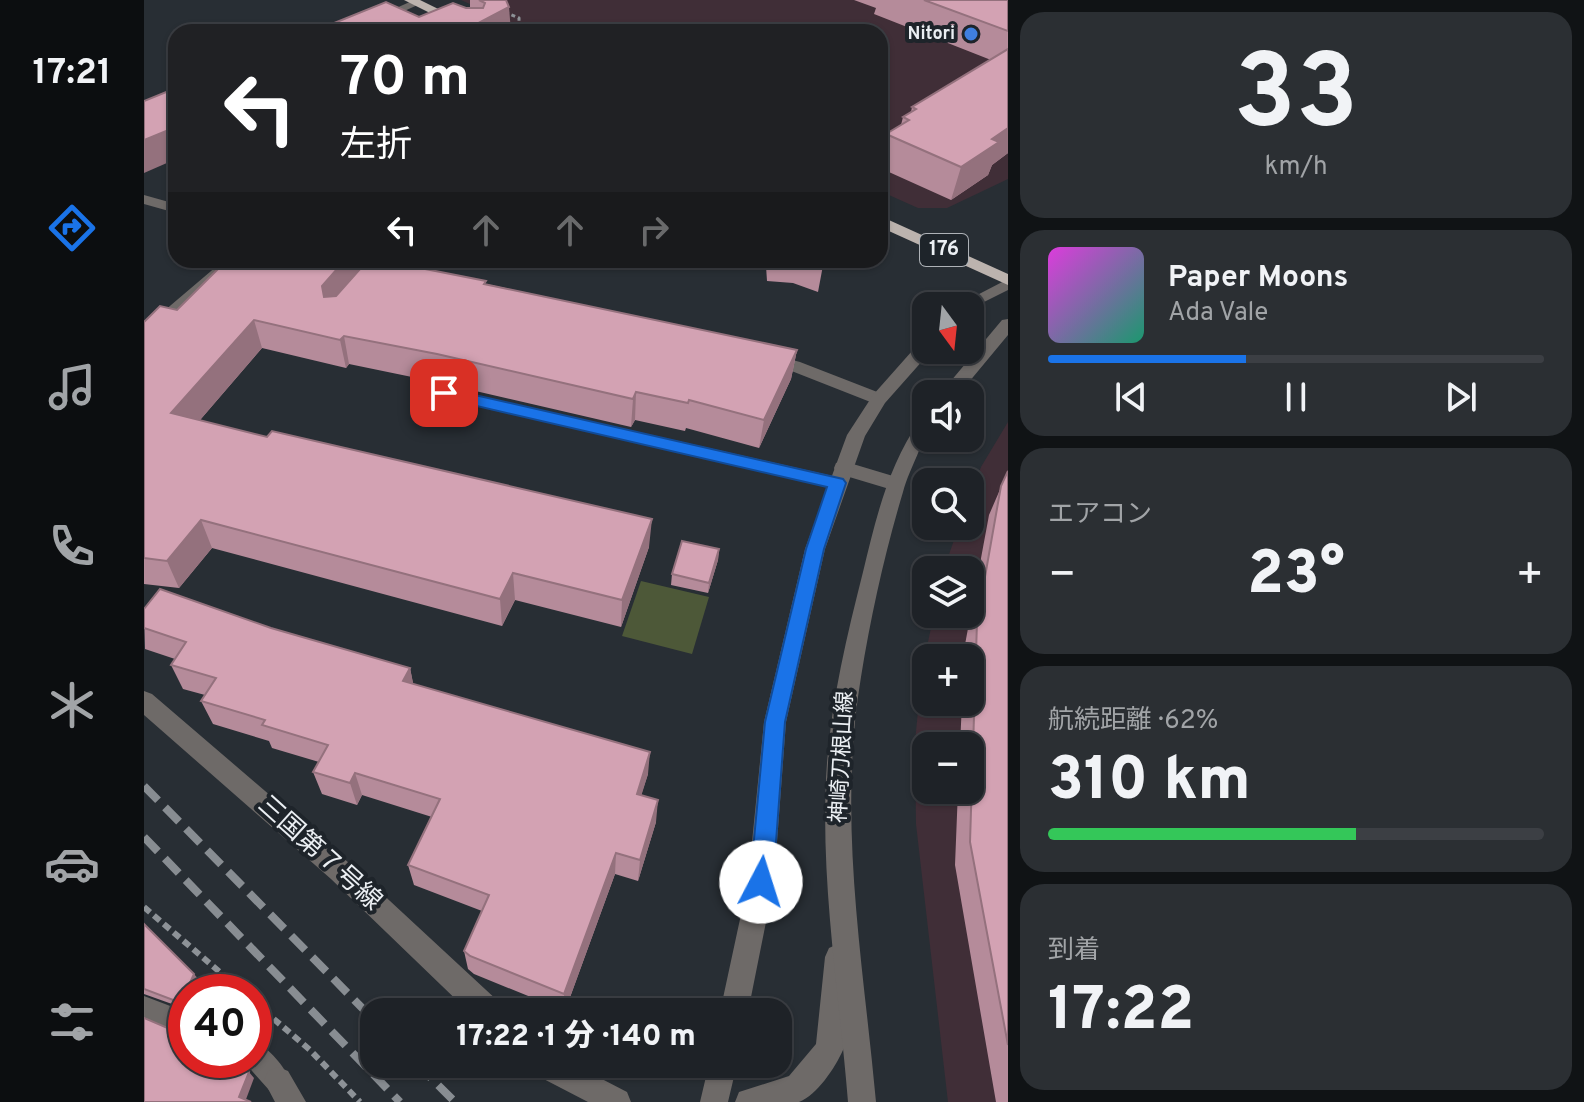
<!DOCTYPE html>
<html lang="ja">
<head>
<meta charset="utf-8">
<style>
  body { margin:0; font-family:Overpass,"Noto Sans JP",sans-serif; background:#2b2f33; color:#f1f3f6; height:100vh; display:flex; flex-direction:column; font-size:30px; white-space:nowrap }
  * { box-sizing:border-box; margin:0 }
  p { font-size:26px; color:#a1a4a7 }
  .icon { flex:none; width:44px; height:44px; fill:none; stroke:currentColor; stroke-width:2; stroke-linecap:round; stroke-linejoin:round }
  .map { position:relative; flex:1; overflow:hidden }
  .side { display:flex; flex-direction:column; gap:12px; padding:12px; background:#101315; width:576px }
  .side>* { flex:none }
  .guide { position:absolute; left:24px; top:24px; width:720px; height:244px; border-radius:24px; box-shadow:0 2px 6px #0004,0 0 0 2px #3c3f44; background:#202124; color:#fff; overflow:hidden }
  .needle { width:52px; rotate:165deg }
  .controls { position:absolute; left:768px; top:292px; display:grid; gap:16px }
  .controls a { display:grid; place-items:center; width:72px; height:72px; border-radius:16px; background:#1e2227; box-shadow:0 2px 6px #0004,0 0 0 2px #3c3f44; font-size:40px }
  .speed { position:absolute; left:24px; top:974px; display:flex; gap:16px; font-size:40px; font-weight:700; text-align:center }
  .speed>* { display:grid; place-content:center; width:104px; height:104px; border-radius:50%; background:#1e2227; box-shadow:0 2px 6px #0004,0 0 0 2px #3c3f44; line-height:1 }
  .speed .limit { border:12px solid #d22; background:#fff; color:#111 }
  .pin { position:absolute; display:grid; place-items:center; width:68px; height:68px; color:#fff; margin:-34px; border-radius:16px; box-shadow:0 4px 12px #0006 }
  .me { position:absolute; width:88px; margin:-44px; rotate:5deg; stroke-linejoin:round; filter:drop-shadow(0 0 6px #0008) }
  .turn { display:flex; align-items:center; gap:28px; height:168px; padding:0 40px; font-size:36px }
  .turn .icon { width:104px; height:104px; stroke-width:2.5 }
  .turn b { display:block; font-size:56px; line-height:68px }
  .lanes { display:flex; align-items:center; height:76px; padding:0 40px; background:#0003; justify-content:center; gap:40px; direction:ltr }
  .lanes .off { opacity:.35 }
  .big { font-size:60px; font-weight:800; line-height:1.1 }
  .side .widget { flex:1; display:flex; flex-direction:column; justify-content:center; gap:12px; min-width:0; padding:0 28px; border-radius:24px; background:#2b2f33 }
  .side .dial { align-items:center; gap:0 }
  .dial b { font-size:104px; line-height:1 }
  .song { display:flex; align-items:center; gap:24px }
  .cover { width:96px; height:96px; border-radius:12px; background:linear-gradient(135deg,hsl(300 70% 55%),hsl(160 70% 35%)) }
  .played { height:8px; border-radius:4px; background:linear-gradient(90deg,#1a73e8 40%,#3c3f44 40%) }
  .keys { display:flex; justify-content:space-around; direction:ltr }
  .heat { display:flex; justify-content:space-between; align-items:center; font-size:44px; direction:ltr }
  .charge { height:12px; border-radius:6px; background:linear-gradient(90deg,#34c759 62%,#3c3f44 0) }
  .trip { position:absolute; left:216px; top:998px; width:432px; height:80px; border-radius:24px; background:#1e2227; box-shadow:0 2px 6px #0004,0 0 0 2px #3c3f44; font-weight:800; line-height:80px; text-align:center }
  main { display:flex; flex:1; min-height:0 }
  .tab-bar { display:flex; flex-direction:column; width:144px; justify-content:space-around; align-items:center; background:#0c0e10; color:#a1a4a7 }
  .tab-bar .icon { width:56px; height:56px }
  .tab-bar .current { color:#1a73e8 }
  .tab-bar b { font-size:36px; color:#f1f3f6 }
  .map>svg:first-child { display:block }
  .commercial { fill:#402e37; fill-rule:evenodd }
  .green { fill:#4d5838 }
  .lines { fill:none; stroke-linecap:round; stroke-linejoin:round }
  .path-far1 { stroke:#8d9297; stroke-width:3; stroke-dasharray:4 3; stroke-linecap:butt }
  .path { stroke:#8d9297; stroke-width:6; stroke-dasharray:8 5; stroke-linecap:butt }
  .service { fill:#6e6a68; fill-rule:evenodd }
  .minor { fill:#6e6a68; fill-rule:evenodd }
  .tertiary { fill:#6e6a68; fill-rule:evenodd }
  .trunk { fill:#bcb3ae; fill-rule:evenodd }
  .rail { stroke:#888d92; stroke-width:8; stroke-dasharray:20 10; stroke-linecap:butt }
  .wall { fill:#b58b9a }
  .shaded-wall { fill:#94717d }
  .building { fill:#d3a2b3; stroke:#94717d; stroke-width:2 }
  .route { fill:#1a73e8; stroke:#114b97; stroke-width:2 }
  .shop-dot { fill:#3f7fe0; stroke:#1e242a; stroke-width:3 }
  .labels { text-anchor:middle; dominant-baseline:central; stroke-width:8; stroke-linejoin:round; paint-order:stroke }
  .far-poi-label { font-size:18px; font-weight:bold; fill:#ebeff3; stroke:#1e242a; text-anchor:end }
  .shield { fill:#1e242a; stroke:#aeb2b7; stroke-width:2 }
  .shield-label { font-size:20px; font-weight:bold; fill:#ebeff3 }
  .street-label { font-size:22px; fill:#ebeff3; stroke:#1e242a }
  .near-street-label { font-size:26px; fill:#ebeff3; stroke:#1e242a }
</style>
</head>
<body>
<main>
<nav class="tab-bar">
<b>17:21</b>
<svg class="icon current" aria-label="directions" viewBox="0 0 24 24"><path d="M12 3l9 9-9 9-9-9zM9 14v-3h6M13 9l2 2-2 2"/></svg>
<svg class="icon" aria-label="music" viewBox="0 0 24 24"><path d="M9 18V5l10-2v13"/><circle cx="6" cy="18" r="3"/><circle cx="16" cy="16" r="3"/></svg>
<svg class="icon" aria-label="phone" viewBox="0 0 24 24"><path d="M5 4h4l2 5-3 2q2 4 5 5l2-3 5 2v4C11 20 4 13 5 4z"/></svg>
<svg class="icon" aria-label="climate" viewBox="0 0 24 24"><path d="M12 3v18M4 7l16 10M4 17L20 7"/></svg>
<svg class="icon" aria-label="car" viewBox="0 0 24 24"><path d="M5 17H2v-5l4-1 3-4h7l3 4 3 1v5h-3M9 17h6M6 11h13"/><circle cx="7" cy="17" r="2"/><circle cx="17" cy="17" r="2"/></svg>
<svg class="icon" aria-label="filters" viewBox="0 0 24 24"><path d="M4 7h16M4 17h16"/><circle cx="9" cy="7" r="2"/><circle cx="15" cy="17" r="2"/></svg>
</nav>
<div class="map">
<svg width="864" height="1102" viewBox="0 0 864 1102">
  <rect width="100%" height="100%" fill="#282e34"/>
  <path class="commercial" d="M317 0H864V179L803 208H774L736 191V32H387Z
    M864 422V1102H804L772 824 771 742 778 670 790 614H826V570H800L802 563 815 526H826V497L837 467ZM782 658H826V702H782ZM782 746H826V790H782Z"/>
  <path class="green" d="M497 581 565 597 548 654 478 636Z"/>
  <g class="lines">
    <path class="path-far1" d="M361 12 375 18V29"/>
    <path class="path" d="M0 907 99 992
      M110 1002 166 1050 216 1102"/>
    <path class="service" d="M300 388 693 477 702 483 693 489 294 397 292 393Z
      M0 996 42 1012V1036L0 1020Z
      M110 1041C125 1048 140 1066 147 1081L143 1090 134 1094 125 1090 101 1063 100 1060H110Z"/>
    <path class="minor" d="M268 1 278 3 214 32H198Z
      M0 195 32 204V213L0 204Z
      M80 260H97L6 341 0 342V328Z
      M191 260H216L252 273 244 278Z
      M626 354 656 362 741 395 744 399 735 405 729 403 645 370 620 364 618 360 620 356Z
      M699 461 759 479 761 484 752 491 692 473 690 468 692 463Z
      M0 691 8 694 205 863 355 1002 359 1012H325L187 879 0 715Z
      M694 944 703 948 707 957 699 1050C691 1068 673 1095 655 1102H591L595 1092 645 1076 672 1044 681 957 685 948Z
      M386 1064H429L483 1092 487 1102H444L390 1074Z
      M134 1067 144 1071 162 1102H131L120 1081 124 1071Z"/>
    <path class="tertiary" d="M864 279V290L826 309V306H812Z
      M864 319V335L815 394H796L858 320Z
      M782 341V350H788L741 403 721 436 681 549 642 722 630 882 604 1012H576L604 882 620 722 661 549 703 435 729 395 776 342Z
      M782 418C782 445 766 466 759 492 741 552 727 615 717 677 693 819 719 960 732 1102H704C695 990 675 876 683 763 688 698 703 635 719 572 732 518 744 466 776 420Z
      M565 1064H593L584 1102H556Z"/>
    <path class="trunk" d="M260 0H276L341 32H324Z
      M736 216 864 274V285L736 227Z"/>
    <path class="rail" d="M0 786 230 1020
      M0 837 256 1102
      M273 1064 311 1102"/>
  </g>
  <path class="wall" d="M326 0H362L367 32 275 17 326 8Z
    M710 0H864V153L848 165 844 175 807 200 736 168V160L742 134 757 125 759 117 767 112 768 107 847 60 730 14 732 8Z
    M212 260 214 272 256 264 342 284 653 350 647 379 615 448 542 428 541 431 491 420 487 427 297 383 205 364 202 368 118 348 56 420 505 547 477 627 371 600 358 626 68 548 35 588 0 584V322L33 310Z
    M563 260H680L674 292 649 283 623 281 622 266 563 264Z
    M864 471V1102H852L811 865 814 790H826V746H816L818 702H826V658H820V650L845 515Z
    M575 549 574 560 564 593 527 585 528 574Z
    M0 609 127 628 266 668 269 684 504 774 497 795 512 822 494 881 471 874 421 1011 330 974 324 969 320 951 338 911 270 885 264 865 288 817 218 795 213 805 178 794 169 772 175 762 128 748 125 741 69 724 57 701 61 695 39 689 27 665 31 659 1 649Z
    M0 924 56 981 51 992H42V1009L0 994Z"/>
  <path class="shaded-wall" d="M365 7 367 32H325L327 27Z
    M32 127V159L0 173V140Z
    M864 128V153L848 165 844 175 807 200 817 167 848 139Z
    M201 260H212L215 277 184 314 178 286Z
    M110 320 118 348 38 441 27 413Z
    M200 336 205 364 202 368 196 340Z
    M653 350 647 379 615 448 620 420Z
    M492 392 491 420 487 427 489 399Z
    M508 519 505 547 477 627 478 600Z
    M57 520 68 548 35 588 23 561Z
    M575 549 574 560 564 593 565 583Z
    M369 573 371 600 358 626 356 599Z
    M266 668 271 692 259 681Z
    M506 752 504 774 491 816 493 794Z
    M211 773 218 795 213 805 206 783Z
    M514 800 512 822 494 881 496 860Z
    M472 853 471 874 421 1011 420 994Z
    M50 974 56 981 51 992H42Z
    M42 992V1008L37 1003Z
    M105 1072 110 1078 101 1102 95 1097Z"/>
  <path class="building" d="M335 0H362L365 7 327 27 332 29 325 32H168L242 2 275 17 309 3 322 8H339L341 3Z
    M780 0H864V31Z
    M864 49V128L848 139 855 142 817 167 742 134 765 120 759 117 772 109 768 107Z
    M32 88V127L0 140V101Z
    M83 260H201L178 286 180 297 192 296 224 260H245L256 264 342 281 340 284 653 350 620 420 545 400 544 403 492 392 489 399 293 354 200 336 196 340 110 320 27 413 123 437 128 431 508 519 478 600 369 573 356 599 57 520 23 561 0 558V322L16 306 33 310Z
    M864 471V1045L826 842 833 622 857 486Z
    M538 541 575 549 565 583 528 574Z
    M16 589 127 628 266 668 259 681 506 752 493 794 514 800 496 860 472 853 420 994 326 956 320 951 345 895 264 865 296 799 211 773 206 783 169 772 184 745 118 725 121 720 57 701 72 678 27 665 42 642 0 628V609Z
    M0 924 50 974 37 1003 0 989Z
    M0 1018 26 1029 24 1033 42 1041V1060H76L75 1061 105 1072 95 1097 107 1102H0Z"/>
  <path class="route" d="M300 388 699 479 702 483 680 549 641 722 629 882 625 890 617 893 609 890 606 882 621 722 662 549 683 487 294 397 292 393Z"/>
  <circle class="shop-dot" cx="827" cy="34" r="8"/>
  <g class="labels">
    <g class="far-poi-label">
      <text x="811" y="34">Nitori</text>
    </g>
    <rect class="shield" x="776" y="234" width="48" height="32" rx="6"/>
    <g class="shield-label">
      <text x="800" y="250">176</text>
    </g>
    <g class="street-label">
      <text transform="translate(699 757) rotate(-87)">神崎刀根山線</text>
    </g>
    <g class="near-street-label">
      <text transform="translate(175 854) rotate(42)">三国第７号線</text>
    </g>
  </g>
</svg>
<div class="controls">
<a><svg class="needle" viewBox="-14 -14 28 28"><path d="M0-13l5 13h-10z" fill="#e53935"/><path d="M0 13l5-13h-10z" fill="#a1a4a7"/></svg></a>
<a><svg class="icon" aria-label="sound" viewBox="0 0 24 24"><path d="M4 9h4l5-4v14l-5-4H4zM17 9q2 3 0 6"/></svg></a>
<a><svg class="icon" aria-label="search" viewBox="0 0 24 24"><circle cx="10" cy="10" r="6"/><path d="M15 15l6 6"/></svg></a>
<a><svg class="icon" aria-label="layers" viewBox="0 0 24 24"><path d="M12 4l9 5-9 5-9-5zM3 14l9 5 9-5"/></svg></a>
<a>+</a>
<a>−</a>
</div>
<div class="speed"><div class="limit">40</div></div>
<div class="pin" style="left:300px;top:393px;background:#d93025"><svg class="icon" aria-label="arrive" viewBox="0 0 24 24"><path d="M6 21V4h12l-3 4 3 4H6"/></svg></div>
<svg class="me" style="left:617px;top:882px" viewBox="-20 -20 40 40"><circle r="19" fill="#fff"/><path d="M0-13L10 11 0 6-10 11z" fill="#1a73e8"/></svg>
<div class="trip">17:22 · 1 分 · 140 m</div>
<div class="guide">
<div class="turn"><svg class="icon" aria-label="left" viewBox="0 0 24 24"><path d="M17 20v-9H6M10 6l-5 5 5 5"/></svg><div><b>70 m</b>左折</div></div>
<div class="lanes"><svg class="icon" aria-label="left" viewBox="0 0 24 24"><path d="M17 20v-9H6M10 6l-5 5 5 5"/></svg><svg class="icon off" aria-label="ahead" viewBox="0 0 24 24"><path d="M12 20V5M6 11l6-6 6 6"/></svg><svg class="icon off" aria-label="ahead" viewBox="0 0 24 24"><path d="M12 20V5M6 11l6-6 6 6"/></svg><svg class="icon off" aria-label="right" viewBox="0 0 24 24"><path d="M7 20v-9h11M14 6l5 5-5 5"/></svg></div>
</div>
</div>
<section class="side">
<div class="widget dial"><b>33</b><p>km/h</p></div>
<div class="widget">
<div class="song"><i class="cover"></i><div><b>Paper Moons</b><p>Ada Vale</p></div></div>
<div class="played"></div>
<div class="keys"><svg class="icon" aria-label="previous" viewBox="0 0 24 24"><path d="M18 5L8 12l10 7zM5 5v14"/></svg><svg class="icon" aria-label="pause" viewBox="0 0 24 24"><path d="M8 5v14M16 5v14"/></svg><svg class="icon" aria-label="next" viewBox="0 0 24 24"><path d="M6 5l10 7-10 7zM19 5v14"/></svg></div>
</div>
<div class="widget"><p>エアコン</p>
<div class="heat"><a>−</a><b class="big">23°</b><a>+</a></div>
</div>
<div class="widget"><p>航続距離 · 62%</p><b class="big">310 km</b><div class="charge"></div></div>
<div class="widget"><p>到着</p><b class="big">17:22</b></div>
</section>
</main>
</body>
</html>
